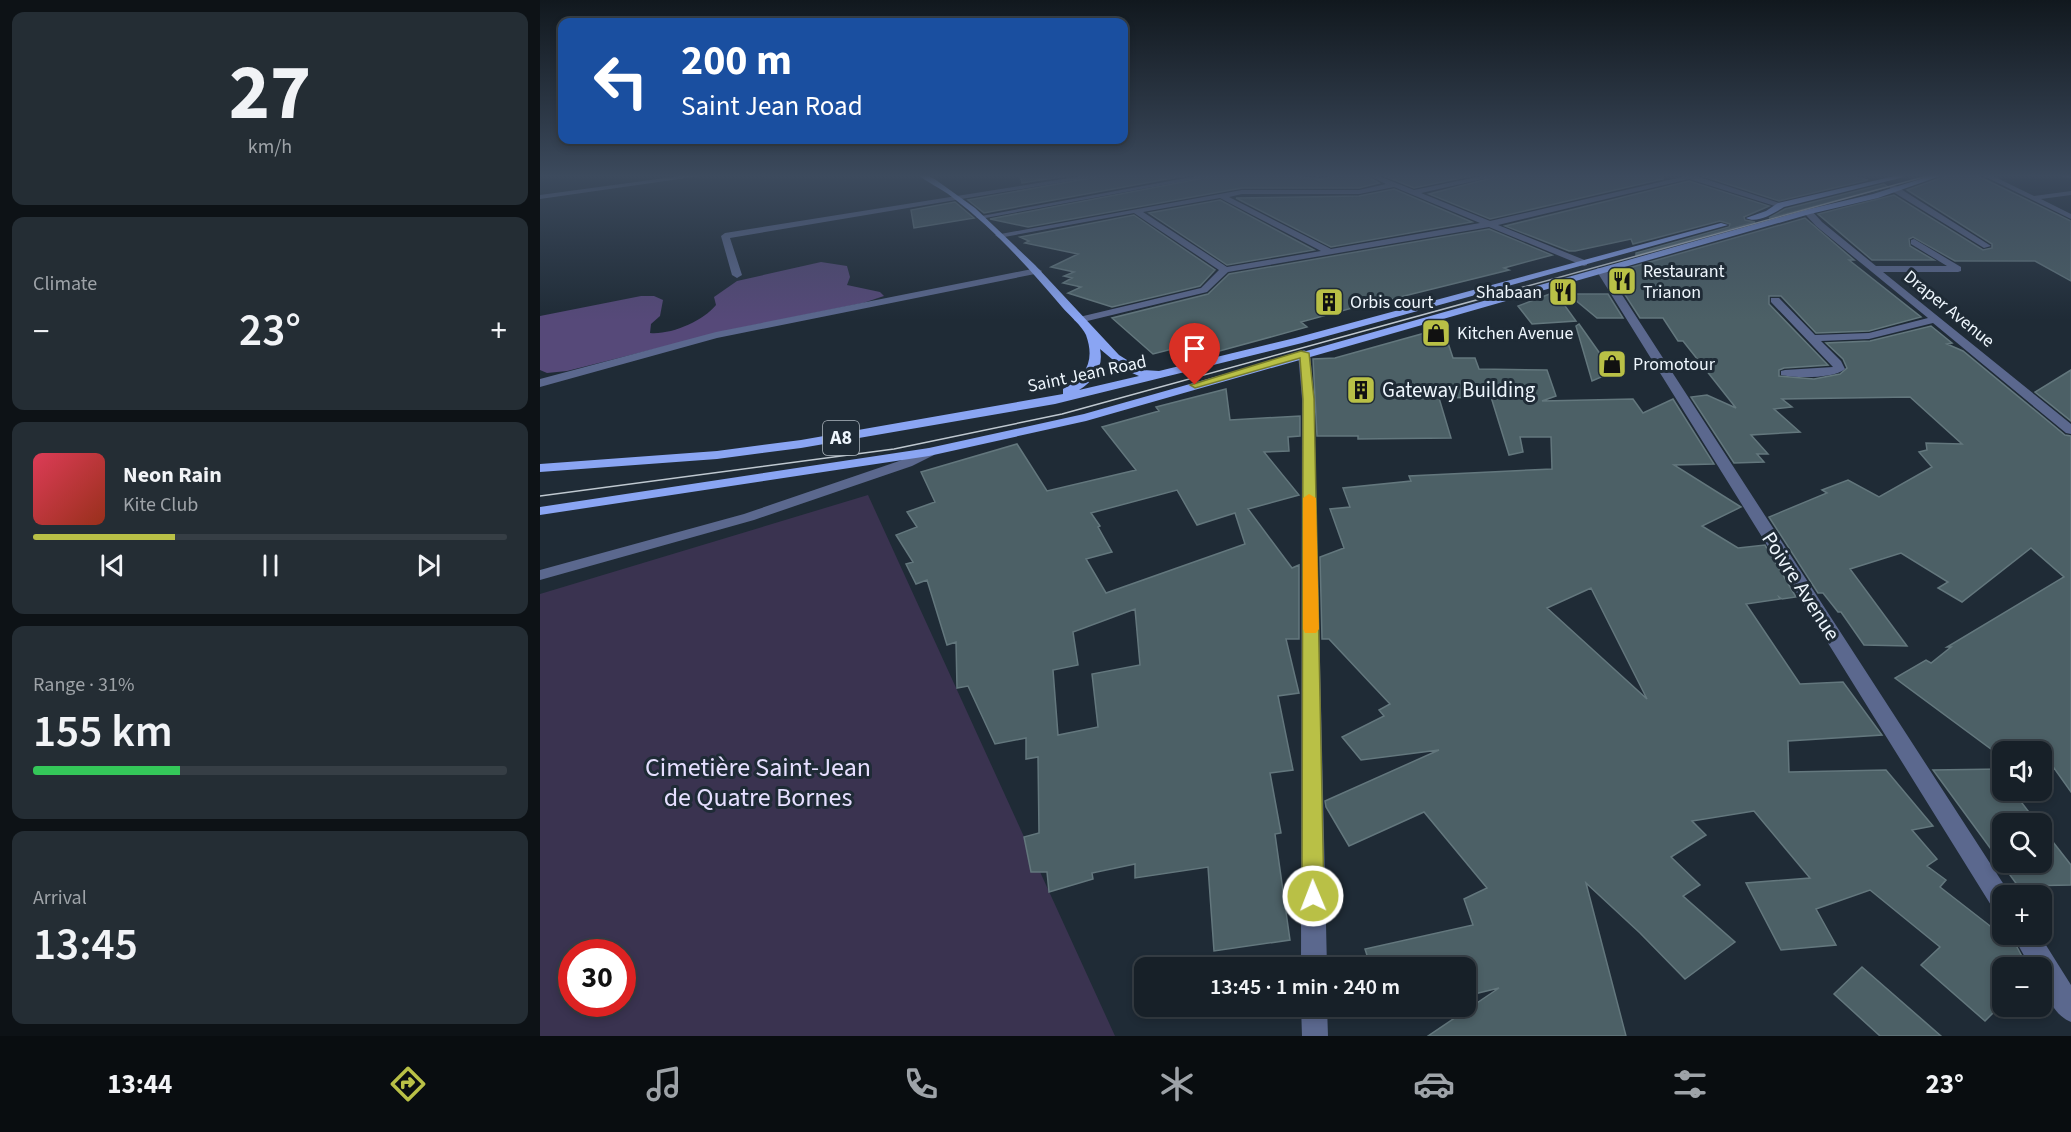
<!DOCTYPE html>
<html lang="en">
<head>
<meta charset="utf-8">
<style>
  body { margin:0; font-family:"Source Sans 3",sans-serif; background:#242d34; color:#f1f3f6; height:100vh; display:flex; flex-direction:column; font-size:22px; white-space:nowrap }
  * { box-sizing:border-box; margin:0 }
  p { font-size:20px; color:#9ea3a8 }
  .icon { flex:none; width:33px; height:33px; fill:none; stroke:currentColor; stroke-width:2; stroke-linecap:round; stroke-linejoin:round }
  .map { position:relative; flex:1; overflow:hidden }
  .sheet { display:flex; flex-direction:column; gap:12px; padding:12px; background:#0d1216; width:540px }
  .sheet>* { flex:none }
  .top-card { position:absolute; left:18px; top:18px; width:570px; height:126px; border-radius:12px; box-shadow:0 3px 9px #0003,0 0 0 2px #363e45; background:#1a4fa0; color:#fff; overflow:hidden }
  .tools { position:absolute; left:1452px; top:741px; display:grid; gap:12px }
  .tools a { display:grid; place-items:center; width:60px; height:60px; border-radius:12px; background:#172028; box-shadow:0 3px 9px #0003,0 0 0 2px #363e45; font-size:30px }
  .speed { position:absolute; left:18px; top:939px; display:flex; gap:12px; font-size:30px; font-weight:700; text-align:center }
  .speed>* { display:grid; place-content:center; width:78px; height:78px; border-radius:50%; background:#172028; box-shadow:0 3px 9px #0003,0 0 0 2px #363e45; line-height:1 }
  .speed .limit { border:9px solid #d22; background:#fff; color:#111 }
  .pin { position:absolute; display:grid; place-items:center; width:51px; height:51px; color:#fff; margin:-62px -26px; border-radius:50% 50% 50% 0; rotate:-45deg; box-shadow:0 0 6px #0007 }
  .pin .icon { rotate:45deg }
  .me { position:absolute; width:66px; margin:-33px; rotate:359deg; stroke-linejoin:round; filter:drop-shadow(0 0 4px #0008) }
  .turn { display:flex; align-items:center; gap:21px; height:126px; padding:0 24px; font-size:27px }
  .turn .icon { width:78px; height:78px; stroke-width:2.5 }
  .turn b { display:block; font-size:42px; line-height:51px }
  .big { font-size:45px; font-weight:600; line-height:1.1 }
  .sheet .card { flex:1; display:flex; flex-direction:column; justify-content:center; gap:9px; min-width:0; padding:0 21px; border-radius:12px; background:#242d34 }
  .sheet .dial { align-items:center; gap:0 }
  .dial b { font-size:78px; line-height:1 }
  .song { display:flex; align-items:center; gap:18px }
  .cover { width:72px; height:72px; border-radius:9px; background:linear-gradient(135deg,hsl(350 70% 55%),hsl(10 70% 35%)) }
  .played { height:6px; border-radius:3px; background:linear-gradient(90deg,#b9c046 30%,#363e45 30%) }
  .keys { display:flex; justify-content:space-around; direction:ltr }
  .heat { display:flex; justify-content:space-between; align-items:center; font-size:33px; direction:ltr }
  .charge { height:9px; border-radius:4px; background:linear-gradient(90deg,#34c759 31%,#363e45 0) }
  .trip { position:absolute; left:594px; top:957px; width:342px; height:60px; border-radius:12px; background:#172028; box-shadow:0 3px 9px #0003,0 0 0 2px #363e45; font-weight:600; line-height:60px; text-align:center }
  .tab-bar { display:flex; height:96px; justify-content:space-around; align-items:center; background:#090d10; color:#9ea3a8 }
  .tab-bar .icon { width:42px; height:42px }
  .tab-bar .active { color:#b9c046 }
  .tab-bar b { font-size:27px; color:#f1f3f6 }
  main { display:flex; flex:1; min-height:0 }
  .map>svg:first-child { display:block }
  .green { fill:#3a3350; fill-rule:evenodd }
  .forest { fill:#564979 }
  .building { fill:#4c6066; stroke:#63777d; stroke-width:1.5; fill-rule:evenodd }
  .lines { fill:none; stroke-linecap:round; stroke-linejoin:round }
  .minor { fill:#5b688e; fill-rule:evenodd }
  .major { fill:#8aa5f3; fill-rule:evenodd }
  .tram { stroke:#bfc8d0; stroke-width:1.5 }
  .route { fill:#b9c046; stroke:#787d2e; stroke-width:1.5 }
  .slow { fill:#f59e0b }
  .labels { text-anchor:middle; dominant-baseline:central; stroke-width:6; stroke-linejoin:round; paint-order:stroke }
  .far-poi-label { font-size:18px; fill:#eef6fd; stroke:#1f2b36; text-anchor:start }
  .far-street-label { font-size:18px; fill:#eef6fd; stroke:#1f2b36 }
  .shield { fill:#1f2b36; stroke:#b0b9c1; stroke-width:1.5 }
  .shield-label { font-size:20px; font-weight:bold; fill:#eef6fd }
  .poi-label { font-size:21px; fill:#eef6fd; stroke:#1f2b36; text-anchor:start }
  .street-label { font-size:21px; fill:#eef6fd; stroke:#1f2b36 }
  .near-park-label { font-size:26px; fill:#e6dfff; stroke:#1f2b36 }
</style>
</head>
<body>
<main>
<section class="sheet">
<div class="card dial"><b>27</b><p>km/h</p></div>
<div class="card"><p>Climate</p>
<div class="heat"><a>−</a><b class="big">23°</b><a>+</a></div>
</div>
<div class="card">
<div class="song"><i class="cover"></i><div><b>Neon Rain</b><p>Kite Club</p></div></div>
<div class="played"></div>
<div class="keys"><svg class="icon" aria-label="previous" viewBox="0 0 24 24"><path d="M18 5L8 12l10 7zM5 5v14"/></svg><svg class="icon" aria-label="pause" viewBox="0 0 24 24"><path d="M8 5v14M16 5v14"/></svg><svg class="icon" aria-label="next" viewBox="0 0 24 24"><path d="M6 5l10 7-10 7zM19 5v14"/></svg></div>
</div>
<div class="card"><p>Range · 31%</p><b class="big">155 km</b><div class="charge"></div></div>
<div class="card"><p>Arrival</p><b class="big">13:45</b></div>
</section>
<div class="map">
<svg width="1531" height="1036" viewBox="0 0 1531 1036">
  <rect width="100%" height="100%" fill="#1f2b36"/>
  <path class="green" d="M328 495 575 1036H0V594ZM32 952H82V1004H32Z"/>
  <path class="forest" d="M281 262 307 266 310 277 307 285 340 292 344 296 323 303 190 330 27 371 7 373 0 370V316L101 296H114L123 300 120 316 111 324 110 333C131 335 163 321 176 305L174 297 197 281Z"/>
  <path class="building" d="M480 175H533L482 183Z
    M567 175H649L444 213 428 200Z
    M679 175H739L781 179 801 175H825L839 183 819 188H702L488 227 450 219Z
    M842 175H935L874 188Z
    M963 175H1123V179L950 219 889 194Z
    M1167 175H1308L1328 180 1239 201 1163 176Z
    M1409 175H1436L1531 221V281L1495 261H1415L1373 237 1369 239 1370 246 1394 260H1332L1278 214 1354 195 1443 250 1452 248V244L1367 190Z
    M1149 181 1229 206 1204 217 1205 220 1215 222 1096 255V253L1189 227 1190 224 1180 221 1093 244 1091 239 1035 251H1029L965 226Z
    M1344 184 1348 187 1229 218 1245 209Z
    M854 189 932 222 791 247 696 198 819 196Z
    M680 200 774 250 687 265 609 213Z
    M415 202 434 218 374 228 371 210Z
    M594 215 675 270 660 286 572 307 528 293 541 287 523 283 532 278 524 276 534 272 511 267 538 254 485 243 489 241 480 237Z
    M1265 218 1314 260H1309L1381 317 1329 331 1276 333 1241 296H1229V304L1288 365 1244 368 1239 370V376L1274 379 1300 374 1307 368 1303 359 1286 343 1330 341 1391 326 1412 343 1407 344 1423 351 1525 435 1531 436V792L1514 768 1502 775V752H1455L1355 678 1386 660 1391 663 1411 647H1407L1524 577 1491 548 1422 602 1398 588 1408 582 1361 553 1310 569 1367 646 1324 645 1301 612H1298L1283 593H1278L1229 517 1287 493 1282 490 1308 480 1339 497 1392 467 1379 452 1387 450 1386 443 1422 444 1370 397 1242 399 1252 407 1234 409 1260 432 1211 435 1228 454H1217L1224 462 1194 463 1151 397 1167 395 1196 408 1143 341H1138L1123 318H1100L1071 273Z
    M949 229 1012 255 964 268 969 270 848 300 845 299 761 322 767 327 665 355 652 344 613 354 572 318 668 294 689 274Z
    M1015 292 1036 321 992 324 978 306Z
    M1028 294H1068L1083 318H1057Z
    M1039 324 1073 372 1052 381 1036 326Z
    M903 328 913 358H935L939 369 1007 370 1016 396 1002 401 1093 399 1103 413 1133 399 1174 464 1134 465 1201 507 1162 526 1198 548 1225 545 1256 597 1242 599 1239 597 1240 599 1206 604 1260 684 1303 682 1342 735 1248 741 1249 772 1346 770 1393 826 1372 830 1397 859 1387 866 1406 880 1400 887 1477 947 1488 968H1462V1004L1445 1021 1381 965 1400 947 1330 890 1276 909 1296 945 1241 950 1206 883 1270 878 1214 811 1152 821 1166 835 1131 857 1160 885 1143 896 1195 942 1145 979 1100 933 1046 883 1086 1036H888L959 988 926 996V968H831L825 949 933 925 924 899 947 888 884 812 809 846 786 807 785 801 899 750 821 760 802 737 844 716 839 710 850 704 789 639H782L780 557 804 548 790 509 810 507 803 488 871 481 869 476 1012 469 1011 437H980L983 452 969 455 951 397 899 398 911 438 818 439V436H777L773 359 795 358ZM1051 588 1107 699 1007 608Z
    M1531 370V421L1495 392Z
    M686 389 690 420 760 416V436L748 437 749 451 724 452 759 495 708 509 752 568 759 565V639H746L759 693 738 696 753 770 730 773 741 833 735 834 750 940 674 951 668 867 595 878V864L552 873 553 879 509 892 507 872H491L484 837 499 833 498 757 486 759V738L455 744 428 686 417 688 416 642 407 645 387 580 376 584 366 564 373 562 356 535 377 527 367 512 395 502 381 472 477 444 507 491 596 470 562 427 619 411 616 407ZM637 490 657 525 695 513 705 544 566 593 546 559 572 552 558 527 560 526 551 513ZM595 609 600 665 552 674 558 727 518 735 513 670 538 665 533 632Z
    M1462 769V790H1472L1498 824H1462V862H1502V828L1531 865V885L1478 886 1393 770Z
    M1322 967 1401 1036H1340L1294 994Z"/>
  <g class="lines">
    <path class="minor" d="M147 175H167L0 199V195Z
      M548 175H565L190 238 202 275 197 278 192 275 181 236 185 233Z
      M662 175H677L440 219 436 217Z
      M764 175H784L781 177Z
      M827 175H836L874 190 947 175H961L881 193 950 221 1142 177 1140 175H1153L1245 205 1238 207 1149 179 958 225 1047 261V265L1044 266 949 227 688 272 667 292 539 323 534 320 535 318 661 288 679 270 594 213 459 238 455 235 702 190H819L846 184ZM854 187 940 223 791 249 689 197 702 194H819ZM680 198 781 251 687 267 603 212Z
      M1442 175H1451L1494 196 1531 191V195L1501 199 1531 214V219Z
      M1522 175H1531V178L1522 177Z
      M1350 186H1356L1451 246 1444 248 1350 190Z
      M1265 210H1271L1282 222 1336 266H1407L1371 244V240L1374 239 1421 267V271L1418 272H1343L1531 424V434L1526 433 1393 323 1329 339 1281 341 1301 361 1305 369C1294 379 1255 378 1241 375V371L1245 370 1293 367 1231 302V298H1239L1275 335 1329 333 1388 318 1276 226 1265 214Z
      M497 268 502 271 500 273 177 338 0 387V379L176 332Z
      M1058 268 1066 270 1470 894 1462 896V913L1454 910 1056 270Z
      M764 350 770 353 774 399 787 968H761L762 399 758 353Z
      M389 448 394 449 396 452 394 455 372 466 214 520 0 580V570L204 514 362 460Z
      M1472 934H1499L1531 985V1022C1511 1014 1502 987 1502 968H1491Z
      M761 1006H787L788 1036H762Z"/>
    <path class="major" d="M378 175H387L396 180 435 208 495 265 579 355 603 370 619 371 755 338 1181 223 1188 225 762 343 515 404 261 448 177 459 0 472V464L177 451 261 440 523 394V389C547 377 555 360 546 335 542 326 529 315 522 307 489 268 453 228 412 197 401 188 388 183 378 175ZM560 349 585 370 599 376 539 390C554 381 564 367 560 349Z
      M1359 175 1364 177 1244 207C1234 213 1217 224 1206 218L1226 211 1238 203Z
      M1393 175H1403L1338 198 1270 214 546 421 389 456 0 515V507L389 448 544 414 1265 210 1333 194Z"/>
    <path class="tram" d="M0 496 354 449 522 414 1391 175"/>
  </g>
  <linearGradient id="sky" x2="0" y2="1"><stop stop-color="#11181e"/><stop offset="0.55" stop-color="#3c4a5d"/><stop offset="1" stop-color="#3c4a5d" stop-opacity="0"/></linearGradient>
  <rect width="1531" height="320" fill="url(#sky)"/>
  <path class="route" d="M761 351 769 353 774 399 784 896 781 904 773 907 766 904 762 896 763 399 760 358 655 388 650 385Z"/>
  <path class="slow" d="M769 494 776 498 779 629 776 633H765L763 629V498Z"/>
  <defs>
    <g id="restaurant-square" transform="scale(1.5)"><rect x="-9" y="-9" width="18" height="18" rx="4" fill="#b9c046" stroke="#1f2b36"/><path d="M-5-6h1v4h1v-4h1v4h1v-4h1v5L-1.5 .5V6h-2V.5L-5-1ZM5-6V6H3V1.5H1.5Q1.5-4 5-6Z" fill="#111"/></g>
    <g id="building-square" transform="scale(1.5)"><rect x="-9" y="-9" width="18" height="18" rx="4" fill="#b9c046" stroke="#1f2b36"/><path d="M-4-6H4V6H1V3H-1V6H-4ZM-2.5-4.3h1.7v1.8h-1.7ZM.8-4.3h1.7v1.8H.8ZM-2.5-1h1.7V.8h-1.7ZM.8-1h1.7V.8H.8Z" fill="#111"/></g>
    <g id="shop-square" transform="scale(1.5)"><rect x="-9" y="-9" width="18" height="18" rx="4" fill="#b9c046" stroke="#1f2b36"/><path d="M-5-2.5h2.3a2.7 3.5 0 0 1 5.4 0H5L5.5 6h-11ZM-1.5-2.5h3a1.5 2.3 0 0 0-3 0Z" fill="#111"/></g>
  </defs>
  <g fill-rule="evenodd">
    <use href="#restaurant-square" x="1082" y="281"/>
    <use href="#restaurant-square" x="1023" y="292"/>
    <use href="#building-square" x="789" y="302"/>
    <use href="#shop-square" x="896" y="333"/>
    <use href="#shop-square" x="1072" y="364"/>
    <use href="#building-square" x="821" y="390"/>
  </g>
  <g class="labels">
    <g class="far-poi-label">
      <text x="1103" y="271">Restaurant<tspan x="1103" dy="21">Trianon</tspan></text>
      <text x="1002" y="292" text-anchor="end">Shabaan</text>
      <text x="810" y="302">Orbis court</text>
      <text x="917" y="333">Kitchen Avenue</text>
      <text x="1093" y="364">Promotour</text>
    </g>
    <g class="far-street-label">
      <text transform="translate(1409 309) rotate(39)">Draper Avenue</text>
      <text transform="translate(547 374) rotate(-12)">Saint Jean Road</text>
    </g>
    <rect class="shield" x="283" y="421" width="36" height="34" rx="4.5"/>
    <g class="shield-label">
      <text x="301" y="438">A8</text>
    </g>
    <g class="poi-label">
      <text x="842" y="390">Gateway Building</text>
    </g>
    <g class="street-label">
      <text transform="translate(1261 586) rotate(57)">Poivre Avenue</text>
    </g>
    <g class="near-park-label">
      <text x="218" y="767">Cimetière Saint-Jean<tspan x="218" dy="30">de Quatre Bornes</tspan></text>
    </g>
  </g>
</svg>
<div class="tools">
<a><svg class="icon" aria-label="sound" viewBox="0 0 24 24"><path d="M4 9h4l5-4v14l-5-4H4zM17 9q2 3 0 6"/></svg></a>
<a><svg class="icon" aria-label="search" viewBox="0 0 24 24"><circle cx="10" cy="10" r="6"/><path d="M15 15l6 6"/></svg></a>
<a>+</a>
<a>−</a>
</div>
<div class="speed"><div class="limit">30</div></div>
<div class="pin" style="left:655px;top:385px;background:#d93025"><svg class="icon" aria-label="arrive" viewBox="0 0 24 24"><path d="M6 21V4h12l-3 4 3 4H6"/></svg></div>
<svg class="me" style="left:773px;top:896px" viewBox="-20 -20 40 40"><circle r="17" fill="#b9c046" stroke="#fff" stroke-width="3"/><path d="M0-11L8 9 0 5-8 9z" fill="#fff"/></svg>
<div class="trip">13:45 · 1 min · 240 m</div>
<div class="top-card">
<div class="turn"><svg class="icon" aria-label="left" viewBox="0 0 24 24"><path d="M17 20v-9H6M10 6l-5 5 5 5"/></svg><div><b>200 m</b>Saint Jean Road</div></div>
</div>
</div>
</main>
<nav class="tab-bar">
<b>13:44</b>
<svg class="icon active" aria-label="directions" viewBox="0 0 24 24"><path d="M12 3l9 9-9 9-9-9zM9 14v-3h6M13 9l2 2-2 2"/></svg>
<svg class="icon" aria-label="music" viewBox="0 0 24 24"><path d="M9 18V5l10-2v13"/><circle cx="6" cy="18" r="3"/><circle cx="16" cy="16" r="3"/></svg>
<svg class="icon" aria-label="phone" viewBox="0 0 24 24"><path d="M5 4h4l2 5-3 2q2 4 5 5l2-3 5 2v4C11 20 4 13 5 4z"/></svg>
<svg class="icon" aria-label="climate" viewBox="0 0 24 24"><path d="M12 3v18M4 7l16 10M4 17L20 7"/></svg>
<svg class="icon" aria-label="car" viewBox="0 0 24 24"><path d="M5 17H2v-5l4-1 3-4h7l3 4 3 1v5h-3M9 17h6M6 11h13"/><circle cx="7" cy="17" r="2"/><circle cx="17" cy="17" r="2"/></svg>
<svg class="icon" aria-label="filters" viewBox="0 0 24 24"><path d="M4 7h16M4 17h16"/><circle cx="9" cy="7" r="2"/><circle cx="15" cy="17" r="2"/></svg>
<b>23°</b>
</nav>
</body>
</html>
